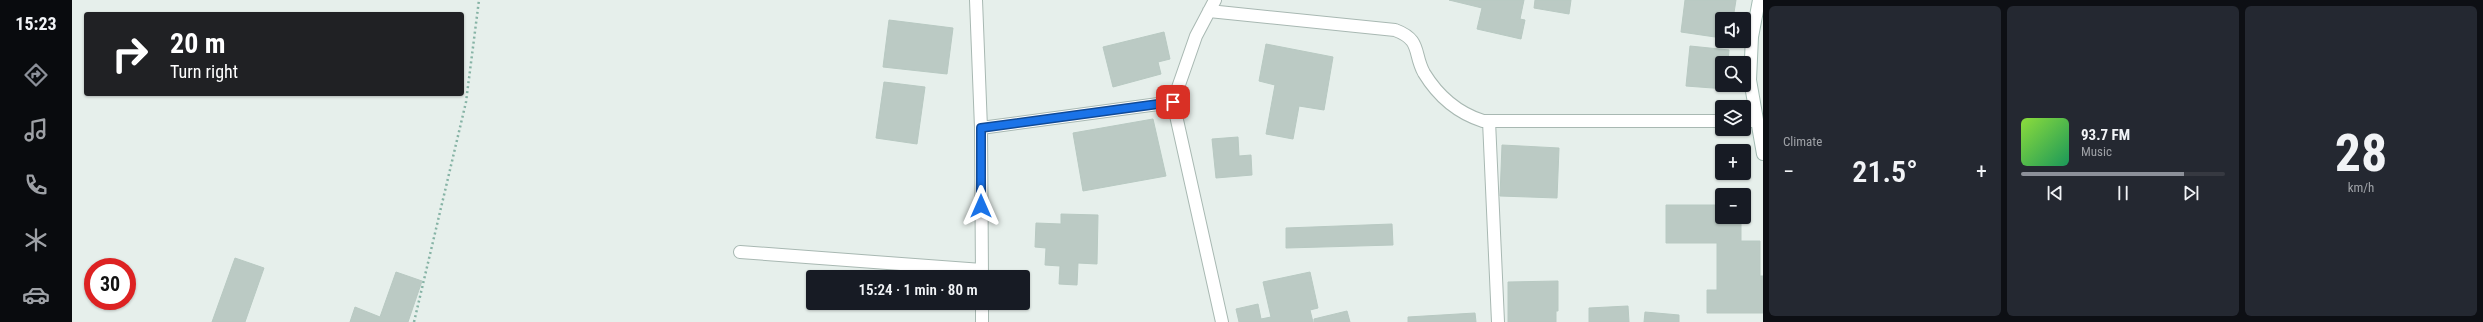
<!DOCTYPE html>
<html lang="en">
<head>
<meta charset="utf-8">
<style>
  body { margin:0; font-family:"Roboto Condensed",sans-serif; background:#242831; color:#f1f3f6; height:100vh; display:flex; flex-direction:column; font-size:15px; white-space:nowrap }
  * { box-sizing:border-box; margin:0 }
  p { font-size:13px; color:#9ea1a6 }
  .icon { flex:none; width:22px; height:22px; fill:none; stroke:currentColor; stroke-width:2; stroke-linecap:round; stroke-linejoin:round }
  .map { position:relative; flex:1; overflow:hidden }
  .details { display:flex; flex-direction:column; gap:6px; padding:6px; background:#0d0f14; width:720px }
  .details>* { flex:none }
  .guide { position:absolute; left:12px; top:12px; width:380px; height:84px; border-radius:4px; box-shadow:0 1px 3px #0004; background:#202124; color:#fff; overflow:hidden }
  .tools { position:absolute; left:1643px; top:12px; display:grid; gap:8px }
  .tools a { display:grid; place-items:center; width:36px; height:36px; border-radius:4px; background:#171b24; box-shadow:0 1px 3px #0004; font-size:20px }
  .speed { position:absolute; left:12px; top:258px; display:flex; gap:8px; font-size:20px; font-weight:700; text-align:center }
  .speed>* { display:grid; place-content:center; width:52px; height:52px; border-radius:50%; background:#171b24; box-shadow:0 1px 3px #0004; line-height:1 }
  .speed .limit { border:6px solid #d22; background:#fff; color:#111 }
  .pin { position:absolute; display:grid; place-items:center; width:34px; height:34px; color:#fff; margin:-17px; border-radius:8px; box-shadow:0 2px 6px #0006 }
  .me { position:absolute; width:44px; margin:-22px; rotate:0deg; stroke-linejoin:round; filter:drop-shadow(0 0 3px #0008) }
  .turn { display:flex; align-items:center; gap:14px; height:84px; padding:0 20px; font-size:18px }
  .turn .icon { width:52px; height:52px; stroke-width:2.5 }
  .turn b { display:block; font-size:28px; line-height:34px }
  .big { font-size:30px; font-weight:600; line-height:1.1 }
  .details .widget { flex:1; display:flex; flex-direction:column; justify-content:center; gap:6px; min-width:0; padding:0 14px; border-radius:6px; background:#242831 }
  .details .dial { align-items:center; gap:0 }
  .dial b { font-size:52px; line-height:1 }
  .song { display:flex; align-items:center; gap:12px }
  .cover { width:48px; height:48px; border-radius:6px; background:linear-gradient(135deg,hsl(90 70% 55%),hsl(150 70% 35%)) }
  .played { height:4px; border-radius:2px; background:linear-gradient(90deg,#8c9099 80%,#363941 80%) }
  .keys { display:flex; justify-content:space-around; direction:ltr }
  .heat { display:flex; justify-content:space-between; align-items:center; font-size:22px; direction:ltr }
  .details .tiles { flex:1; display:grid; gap:6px; grid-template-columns:repeat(3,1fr) }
  .trip { position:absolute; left:734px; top:270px; width:224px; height:40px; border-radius:4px; background:#171b24; box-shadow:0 1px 3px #0004; font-weight:600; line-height:40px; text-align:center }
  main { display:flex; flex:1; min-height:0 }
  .tabs { display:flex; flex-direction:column; width:72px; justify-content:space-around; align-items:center; background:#090b0e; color:#9ea1a6 }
  .tabs .icon { width:28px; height:28px }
  .tabs .active { color:#8c9099 }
  .tabs b { font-size:18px; color:#f1f3f6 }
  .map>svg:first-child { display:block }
  .building { fill:#bbcac4; stroke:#b8c9c2 }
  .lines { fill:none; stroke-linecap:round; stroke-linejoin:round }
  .street-casing { stroke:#a8b8b2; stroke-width:14 }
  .secondary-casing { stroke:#a4bbb3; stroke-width:14 }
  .path { stroke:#86b3a5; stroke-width:2.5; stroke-dasharray:2 3; stroke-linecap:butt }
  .street { stroke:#fff; stroke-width:12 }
  .secondary { stroke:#fff; stroke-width:12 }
  .route-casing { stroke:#114b97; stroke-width:10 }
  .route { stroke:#1a73e8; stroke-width:7 }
</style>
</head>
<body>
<main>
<nav class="tabs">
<b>15:23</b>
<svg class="icon active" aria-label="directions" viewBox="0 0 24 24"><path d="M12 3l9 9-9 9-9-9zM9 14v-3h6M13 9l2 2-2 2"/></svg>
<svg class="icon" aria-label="music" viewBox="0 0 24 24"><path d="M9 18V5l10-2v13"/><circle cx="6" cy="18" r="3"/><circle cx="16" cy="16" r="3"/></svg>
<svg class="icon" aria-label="phone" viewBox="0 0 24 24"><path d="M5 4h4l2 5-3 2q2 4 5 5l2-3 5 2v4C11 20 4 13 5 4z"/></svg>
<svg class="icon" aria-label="climate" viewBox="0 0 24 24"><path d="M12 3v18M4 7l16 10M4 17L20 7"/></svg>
<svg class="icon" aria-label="car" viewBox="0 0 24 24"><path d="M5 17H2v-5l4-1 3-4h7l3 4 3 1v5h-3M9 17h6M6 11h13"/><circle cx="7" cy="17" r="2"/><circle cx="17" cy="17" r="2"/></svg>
</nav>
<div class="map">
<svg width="1691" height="322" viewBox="0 0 1691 322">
  <rect width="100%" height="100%" fill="#e6efeb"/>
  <path class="building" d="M1377 0H1452L1448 19 1453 20 1449 39 1405 29 1410 8Z
    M1463 0H1499L1497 14 1462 8Z
    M1613 0H1664L1661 19H1650V38L1609 32Z
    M817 20 881 28 875 74 811 67Z
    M1092 32 1098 59 1086 62 1089 74 1041 87 1031 47Z
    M1194 44 1261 57 1252 110 1227 106 1221 139 1194 134 1203 85 1187 81Z
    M1618 46 1657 50 1656 63H1650V85H1654V89L1614 86Z
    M812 82 853 87 845 144 804 138Z
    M1081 119 1094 176 1011 191 1001 133Z
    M1166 137 1167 156 1179 155 1180 175 1144 178 1140 139Z
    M1430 145 1487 148 1485 198 1428 196Z
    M1594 205H1650V217H1669V241H1688V276H1691V313H1635V290H1645V243H1594Z
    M989 214 1026 215 1025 264 1006 263 1005 285 987 284 988 266 973 265 974 248 963 247 964 223 989 224Z
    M1320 224 1321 245 1214 248V228Z
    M163 258 192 268 173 322H140Z
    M324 272 350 281 336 322H278L283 307 308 317Z
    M1238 272 1246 308 1238 310 1241 322H1167L1164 309 1186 304 1189 319 1199 317 1191 282Z
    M1486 281V311H1484V322H1436V282Z
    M1556 306 1557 322H1517V308Z
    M1275 311 1278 322H1242V319Z
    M1573 312 1607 315V322H1572Z
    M1403 313 1404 322H1336V317Z"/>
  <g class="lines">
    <g class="street-casing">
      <path id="street" d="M904 0 909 128 910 277
        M1143 0 1124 36 1101 102 1150 322
        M1137 11 1323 30C1350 40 1341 53 1352 73 1366 96 1386 113 1411 121H1650
        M1417 121 1426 322
        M1672 121H1684
        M909 128 1101 102
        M668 252 910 270
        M910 303V322"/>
    </g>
    <g class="secondary-casing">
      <path id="secondary" d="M1687 0 1680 37 1678 80 1691 154"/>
    </g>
    <path class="path" d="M342 322 394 102 407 0"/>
    <use href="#street" class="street"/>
    <use href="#secondary" class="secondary"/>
  </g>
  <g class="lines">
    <g class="route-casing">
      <path id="route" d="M909 206V128L1101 102"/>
    </g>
    <use href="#route" class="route"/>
  </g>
</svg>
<div class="tools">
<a><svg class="icon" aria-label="sound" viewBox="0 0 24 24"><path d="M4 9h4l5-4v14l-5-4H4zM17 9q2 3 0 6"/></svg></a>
<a><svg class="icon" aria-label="search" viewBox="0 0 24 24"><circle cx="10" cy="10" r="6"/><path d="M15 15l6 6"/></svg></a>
<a><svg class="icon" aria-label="layers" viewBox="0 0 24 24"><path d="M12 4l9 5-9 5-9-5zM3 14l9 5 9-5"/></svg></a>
<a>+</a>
<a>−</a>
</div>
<div class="speed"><div class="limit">30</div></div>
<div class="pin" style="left:1101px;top:102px;background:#d93025"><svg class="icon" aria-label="arrive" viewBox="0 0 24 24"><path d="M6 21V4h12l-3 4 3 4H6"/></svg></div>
<svg class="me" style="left:909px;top:206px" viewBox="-20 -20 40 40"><path d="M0-17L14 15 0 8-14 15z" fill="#1a73e8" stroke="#fff" stroke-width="4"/></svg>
<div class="trip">15:24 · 1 min · 80 m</div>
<div class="guide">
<div class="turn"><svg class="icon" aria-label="right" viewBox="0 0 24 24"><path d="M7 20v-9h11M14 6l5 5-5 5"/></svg><div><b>20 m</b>Turn right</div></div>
</div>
</div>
<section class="details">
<div class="tiles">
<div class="widget"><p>Climate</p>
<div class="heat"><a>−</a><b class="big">21.5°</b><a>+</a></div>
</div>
<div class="widget">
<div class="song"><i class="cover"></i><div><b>93.7 FM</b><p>Music</p></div></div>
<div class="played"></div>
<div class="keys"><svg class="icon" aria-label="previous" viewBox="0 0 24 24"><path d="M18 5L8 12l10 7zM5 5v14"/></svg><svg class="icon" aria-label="pause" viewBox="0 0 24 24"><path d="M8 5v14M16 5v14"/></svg><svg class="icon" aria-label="next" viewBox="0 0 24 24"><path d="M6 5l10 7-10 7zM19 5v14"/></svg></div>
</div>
<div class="widget dial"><b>28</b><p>km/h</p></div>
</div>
</section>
</main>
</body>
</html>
